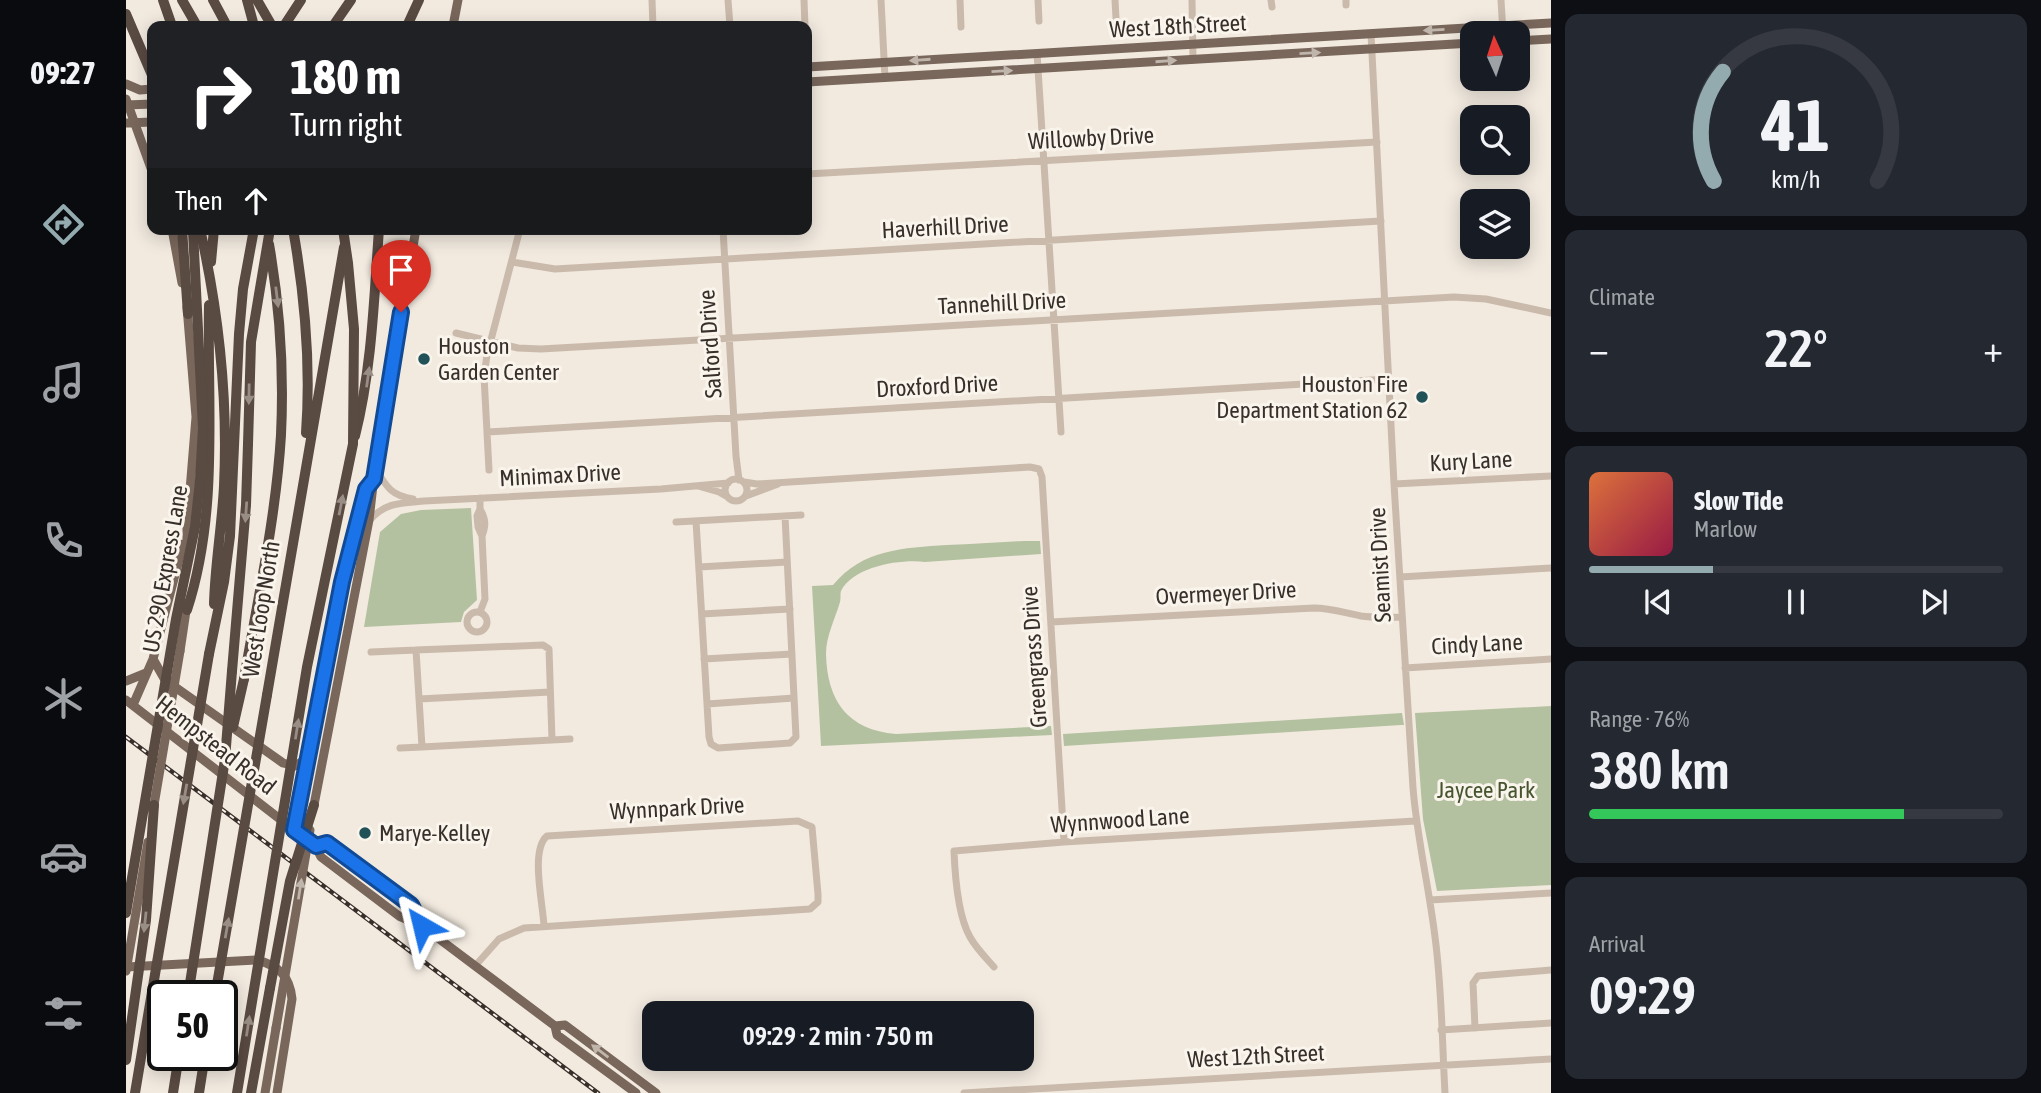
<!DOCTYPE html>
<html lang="en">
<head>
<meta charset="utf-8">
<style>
  body { margin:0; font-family:"Asap Condensed",sans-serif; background:#242831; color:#f1f3f6; height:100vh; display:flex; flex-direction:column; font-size:26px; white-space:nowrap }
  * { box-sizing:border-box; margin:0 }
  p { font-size:23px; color:#9ea1a6 }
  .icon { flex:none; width:38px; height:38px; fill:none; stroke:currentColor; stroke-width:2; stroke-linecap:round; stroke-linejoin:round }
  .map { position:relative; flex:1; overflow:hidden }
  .sheet { display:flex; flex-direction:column; gap:14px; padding:14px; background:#0d0f14; width:490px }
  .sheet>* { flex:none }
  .banner { position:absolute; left:21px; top:21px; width:665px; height:214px; border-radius:14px; box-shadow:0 4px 18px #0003; background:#202124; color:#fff; overflow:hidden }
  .needle { width:46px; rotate:357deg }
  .controls { position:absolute; left:1334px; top:21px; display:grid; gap:14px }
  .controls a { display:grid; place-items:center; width:70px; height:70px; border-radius:14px; background:#171b24; box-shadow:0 4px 18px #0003; font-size:35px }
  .speed { position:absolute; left:21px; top:980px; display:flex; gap:14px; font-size:35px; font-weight:700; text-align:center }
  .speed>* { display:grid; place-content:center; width:91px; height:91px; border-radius:50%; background:#171b24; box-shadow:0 4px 18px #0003; line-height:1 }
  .speed .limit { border:4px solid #111; border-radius:10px; background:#fff; color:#111 }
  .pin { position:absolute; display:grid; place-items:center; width:60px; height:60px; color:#fff; margin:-72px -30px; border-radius:50% 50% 50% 0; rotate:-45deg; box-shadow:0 0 7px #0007 }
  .pin .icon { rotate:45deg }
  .me { position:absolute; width:77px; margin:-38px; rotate:323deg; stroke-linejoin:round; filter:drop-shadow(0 0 5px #0008) }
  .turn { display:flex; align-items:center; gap:24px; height:147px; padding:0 28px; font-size:32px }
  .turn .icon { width:91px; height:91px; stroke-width:2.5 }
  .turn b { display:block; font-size:49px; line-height:60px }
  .then { display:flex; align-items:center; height:66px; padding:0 28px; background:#0003; gap:14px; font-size:26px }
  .big { font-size:52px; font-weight:600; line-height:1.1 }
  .sheet .tile { flex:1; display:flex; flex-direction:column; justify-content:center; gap:10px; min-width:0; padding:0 24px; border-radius:14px; background:#242831 }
  .sheet .dial { align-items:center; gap:0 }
  .dial svg { height:182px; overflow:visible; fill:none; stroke:#363941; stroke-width:7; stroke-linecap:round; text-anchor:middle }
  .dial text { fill:#f1f3f6; stroke:none }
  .song { display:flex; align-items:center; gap:21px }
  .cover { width:84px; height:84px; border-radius:10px; background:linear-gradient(135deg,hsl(20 70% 55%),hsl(340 70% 35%)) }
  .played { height:7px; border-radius:4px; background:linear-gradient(90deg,#93abaf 30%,#363941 30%) }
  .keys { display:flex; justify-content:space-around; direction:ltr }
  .heat { display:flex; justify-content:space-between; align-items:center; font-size:38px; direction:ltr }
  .charge { height:10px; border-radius:5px; background:linear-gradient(90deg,#34c759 76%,#363941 0) }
  .trip { position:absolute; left:516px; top:1001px; width:392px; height:70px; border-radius:14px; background:#171b24; box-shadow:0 4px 18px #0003; font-weight:600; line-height:70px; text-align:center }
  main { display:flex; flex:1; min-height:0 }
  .menu { display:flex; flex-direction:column; width:126px; justify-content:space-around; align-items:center; background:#090b0e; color:#9ea1a6 }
  .menu .icon { width:49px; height:49px }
  .menu .selected { color:#93abaf }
  .menu b { font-size:32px; color:#f1f3f6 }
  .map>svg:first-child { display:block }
  .green { fill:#b4c1a0 }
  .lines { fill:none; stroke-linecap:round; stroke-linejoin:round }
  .minor { stroke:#cabaac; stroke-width:7 }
  .major { stroke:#79675c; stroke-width:9 }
  .highway { stroke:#594a42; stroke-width:10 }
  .rail-casing { stroke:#382f2a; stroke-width:4.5 }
  .rail { stroke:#f9f4ec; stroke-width:2; stroke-dasharray:5; stroke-linecap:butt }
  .major-bridge { stroke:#79675c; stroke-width:9 }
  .highway-bridge { stroke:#594a42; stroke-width:10 }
  .oneway { fill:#bfb5ab }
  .oneway2 { fill:#998e86 }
  .route-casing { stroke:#114b97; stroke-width:18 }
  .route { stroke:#1a73e8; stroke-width:12 }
  .poi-dot { fill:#215258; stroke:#f9f4ec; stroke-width:2.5 }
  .labels { text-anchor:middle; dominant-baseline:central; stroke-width:6; stroke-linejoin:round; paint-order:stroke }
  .street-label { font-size:23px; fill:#382f2a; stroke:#f9f4ec }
  .poi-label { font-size:23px; fill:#382f2a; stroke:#f9f4ec; text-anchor:start }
  .park-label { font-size:23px; fill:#46552f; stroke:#f9f4ec }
</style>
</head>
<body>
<main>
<nav class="menu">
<b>09:27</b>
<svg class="icon selected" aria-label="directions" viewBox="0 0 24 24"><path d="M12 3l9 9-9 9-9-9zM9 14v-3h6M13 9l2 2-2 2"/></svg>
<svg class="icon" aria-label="music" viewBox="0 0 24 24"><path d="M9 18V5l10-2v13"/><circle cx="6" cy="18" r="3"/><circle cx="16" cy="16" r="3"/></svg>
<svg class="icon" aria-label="phone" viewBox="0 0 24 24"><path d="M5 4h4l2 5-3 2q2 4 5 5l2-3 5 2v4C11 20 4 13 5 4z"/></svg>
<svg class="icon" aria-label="climate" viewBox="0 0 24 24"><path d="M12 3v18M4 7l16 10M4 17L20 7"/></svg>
<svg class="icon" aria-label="car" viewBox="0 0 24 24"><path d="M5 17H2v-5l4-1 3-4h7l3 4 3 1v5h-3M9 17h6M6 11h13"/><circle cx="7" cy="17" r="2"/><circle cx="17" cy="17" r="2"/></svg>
<svg class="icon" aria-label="filters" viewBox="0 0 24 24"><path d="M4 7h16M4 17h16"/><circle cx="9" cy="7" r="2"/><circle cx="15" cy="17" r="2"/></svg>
</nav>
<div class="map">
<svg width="1425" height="1093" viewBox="0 0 1425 1093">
  <rect width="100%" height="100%" fill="#f2eadf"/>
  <path class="green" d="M345 508 351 600 338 612 335 622 238 627 254 532 275 514 295 510Z
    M898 541H914L915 554 799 562C775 559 728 566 715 591 714 594 715 598 714 602 709 619 700 636 700 654 701 701 722 730 770 734L925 726 926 735 695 746 686 586 707 585C737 549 777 548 821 545 847 544 872 542 898 541Z
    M1425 706V885L1311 891 1297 819 1289 713Z
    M1276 713 1278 725H1275L938 746 937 734Z"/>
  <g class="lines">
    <path class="minor" d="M526 0 527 26
      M602 0 604 26
      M678 0 679 26
      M755 0 759 78
      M834 0 835 27
      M912 0 913 21
      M989 0 990 18
      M1066 0 1067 60
      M1145 0 1146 7
      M1220 0V5
      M1375 0 1377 33
      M1245 34 1268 484 1287 788C1291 838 1303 887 1309 937 1316 989 1316 1041 1319 1093
      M911 53 935 432
      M681 174 1251 142
      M597 229 610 456 613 480
      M386 262 429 269 1255 221
      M330 333 392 348 415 349 1328 297 1360 299 1425 313
      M361 432 1263 379
      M249 468C261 487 264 495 287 499
      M363 470 358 376 361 355 394 229
      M599 490a11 11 0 1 1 22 0a11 11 0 1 1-22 0Z
      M618 482 631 484 904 467 913 469 916 477 938 842
      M1268 484 1425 476
      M572 486 593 492 600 496
      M620 496 652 484
      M354 498V509L351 516 352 527 356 536 359 599 354 612
      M354 509C360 519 360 526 356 536
      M244 520C259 502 277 503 298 501L535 489 602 483
      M570 521 583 737 585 744 592 748 664 743 670 737 659 516
      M550 522 675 515
      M573 567 661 562
      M1274 577 1425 568
      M341 622a10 10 0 1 1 20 0a10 10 0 1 1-20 0Z
      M576 614 664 609
      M925 622 1188 608C1204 608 1219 613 1235 616 1248 618 1262 617 1276 617
      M417 645 423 649 426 740 296 747 290 650Z
      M245 652 290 650
      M578 659 666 654
      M1279 668 1425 659
      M293 699 424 692
      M581 704 668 698
      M426 740 444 739
      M274 748 296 747
      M1304 900 1425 893
      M349 966 373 939 398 928 684 909 692 902V894L686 827 672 821 421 836C404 850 417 904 418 926
      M868 967C860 958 850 948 844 937 832 916 829 876 828 851L938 842 1289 821
      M1349 1028 1347 983 1352 976 1425 970
      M1315 1030 1425 1023
      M838 1093 1425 1059"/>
    <path class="major" d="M327 26 332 0
      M1391 41 1425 39
      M681 67 1425 23
      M681 82 1346 43
      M0 84 14 90 26 89
      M0 99 26 171
      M0 105 26 104
      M0 123 26 122
      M46 229 56 283
      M61 555V527L70 417 61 307
      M54 651 61 604
      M27 659 39 680 157 763 169 766 183 757
      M0 681 20 673
      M0 700 190 847 195 857 273 916 296 926 429 1026 431 1035 510 1093
      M7 705 27 659 57 544
      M188 805 243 520 249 468 290 229
      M168 830 216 581 240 489 248 479
      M190 847 201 843 285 905 296 926
      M0 967 130 960C152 965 164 976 166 999L151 1093
      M429 1026 439 1025 530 1093
      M139 1093 150 1028"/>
    <path class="highway" d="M37 0 46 26
      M56 0 71 26
      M87 0 101 26
      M121 0 128 26
      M131 0 146 26
      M0 14 26 75
      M158 26 175 0
      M207 26 225 0
      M281 26 293 0
      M56 229 62 314
      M74 229C93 313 102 400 98 486 96 526 89 565 88 604
      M167 229C179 297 185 365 180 433
      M85 262 88 229
      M229 436C246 368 248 299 253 229
      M61 610C93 512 81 406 83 305
      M83 654 98 582 104 536 113 334 117 289 128 229
      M106 671 120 505 122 444
      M118 679C132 598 150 517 155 435 158 371 154 307 143 244
      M141 695 218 247
      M47 1093 53 1055
      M73 1093 79 1055
      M125 1093 144 988"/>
    <g class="rail-casing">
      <path id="rail" d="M0 737 472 1093"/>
    </g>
    <use href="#rail" class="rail"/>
    <path class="major-bridge" d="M27 811 54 651
      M0 971 22 842
      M150 1028 184 830"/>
    <path class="highway-bridge" d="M122 444 125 342 144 229
      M107 727 118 679
      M0 913 50 619 69 527 74 480 77 428 67 231
      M144 988 164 881 188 805
      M62 996 99 759 106 671
      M89 996 141 695
      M0 1060 20 920 28 805
      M9 1093 83 654
      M111 1093 181 667 227 444 228 329 222 263 217 229"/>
  </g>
  <defs><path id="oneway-solid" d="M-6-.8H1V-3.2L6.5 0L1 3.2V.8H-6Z" transform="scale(1.75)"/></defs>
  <g class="oneway">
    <use href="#oneway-solid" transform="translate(1308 30) rotate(177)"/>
    <use href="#oneway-solid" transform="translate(1184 53) rotate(-3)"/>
    <use href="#oneway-solid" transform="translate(794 60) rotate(176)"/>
    <use href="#oneway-solid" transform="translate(1040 61) rotate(-4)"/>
    <use href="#oneway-solid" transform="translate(876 71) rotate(-3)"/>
    <use href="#oneway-solid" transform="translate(174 889) rotate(-81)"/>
    <use href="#oneway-solid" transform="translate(474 1051) rotate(-143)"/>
  </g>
  <g class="oneway2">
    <use href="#oneway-solid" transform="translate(151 297) rotate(83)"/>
    <use href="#oneway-solid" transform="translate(242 377) rotate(-82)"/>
    <use href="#oneway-solid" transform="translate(123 394) rotate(91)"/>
    <use href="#oneway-solid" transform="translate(215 505) rotate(-79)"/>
    <use href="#oneway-solid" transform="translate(120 512) rotate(94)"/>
    <use href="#oneway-solid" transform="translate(171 729) rotate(-81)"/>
    <use href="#oneway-solid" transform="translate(59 794) rotate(100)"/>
    <use href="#oneway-solid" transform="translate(19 922) rotate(96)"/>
    <use href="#oneway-solid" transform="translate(101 928) rotate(-80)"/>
    <use href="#oneway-solid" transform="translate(122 1026) rotate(-81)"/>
  </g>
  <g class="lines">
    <g class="route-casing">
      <path id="route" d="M275 312 248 479 240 489 216 582 168 830 190 846 201 843 285 905 296 926"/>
    </g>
    <use href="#route" class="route"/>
  </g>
  <g class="poi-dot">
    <circle cx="298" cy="359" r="7"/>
    <circle cx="1296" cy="397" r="7"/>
    <circle cx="239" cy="833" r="7"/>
  </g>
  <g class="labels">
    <g class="street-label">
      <text transform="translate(1052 26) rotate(-3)">West 18th Street</text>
      <text transform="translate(965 138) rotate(-3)">Willowby Drive</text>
      <text transform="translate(819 227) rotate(-3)">Haverhill Drive</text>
      <text transform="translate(876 303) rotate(-3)">Tannehill Drive</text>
      <text transform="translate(584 344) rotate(-94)">Salford Drive</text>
      <text transform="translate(811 386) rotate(-3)">Droxford Drive</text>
      <text transform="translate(1345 461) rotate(-3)">Kury Lane</text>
      <text transform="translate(434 475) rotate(-3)">Minimax Drive</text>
      <text transform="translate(1254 565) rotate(-93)">Seamist Drive</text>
      <text transform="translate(39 569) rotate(-80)">US 290 Express Lane</text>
      <text transform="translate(1100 593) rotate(-3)">Overmeyer Drive</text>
      <text transform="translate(135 609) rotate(-81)">West Loop North</text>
      <text transform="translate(1351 644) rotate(-3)">Cindy Lane</text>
      <text transform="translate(908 657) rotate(-94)">Greengrass Drive</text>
      <text transform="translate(90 745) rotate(38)">Hempstead Road</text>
      <text transform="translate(551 808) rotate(-3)">Wynnpark Drive</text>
      <text transform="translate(994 820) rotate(-4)">Wynnwood Lane</text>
      <text transform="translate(1130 1056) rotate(-3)">West 12th Street</text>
    </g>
    <g class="poi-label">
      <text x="312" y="346">Houston<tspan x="312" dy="26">Garden Center</tspan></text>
      <text x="1282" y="384" text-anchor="end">Houston Fire<tspan x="1282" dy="26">Department Station 62</tspan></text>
      <text x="253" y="833">Marye-Kelley</text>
    </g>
    <g class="park-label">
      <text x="1360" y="790">Jaycee Park</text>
    </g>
  </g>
</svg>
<div class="controls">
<a><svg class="needle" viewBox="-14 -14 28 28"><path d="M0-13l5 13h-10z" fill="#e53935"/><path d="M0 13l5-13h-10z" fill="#9ea1a6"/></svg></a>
<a><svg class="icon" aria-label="search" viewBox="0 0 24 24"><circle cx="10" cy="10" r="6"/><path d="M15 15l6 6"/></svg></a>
<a><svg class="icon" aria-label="layers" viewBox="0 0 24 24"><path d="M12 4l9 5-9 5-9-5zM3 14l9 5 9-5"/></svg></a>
</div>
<div class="speed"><div class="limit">50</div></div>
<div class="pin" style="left:275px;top:312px;background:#d93025"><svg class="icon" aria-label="arrive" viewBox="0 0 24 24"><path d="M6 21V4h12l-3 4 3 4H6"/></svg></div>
<svg class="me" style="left:296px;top:926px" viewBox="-20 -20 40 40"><path d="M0-17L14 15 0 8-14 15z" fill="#1a73e8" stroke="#fff" stroke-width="4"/></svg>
<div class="trip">09:29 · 2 min · 750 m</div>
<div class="banner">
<div class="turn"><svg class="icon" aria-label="right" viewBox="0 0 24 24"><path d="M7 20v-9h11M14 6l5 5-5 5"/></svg><div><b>180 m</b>Turn right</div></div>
<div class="then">Then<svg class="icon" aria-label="ahead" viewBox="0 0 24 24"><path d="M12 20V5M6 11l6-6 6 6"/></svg></div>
</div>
</div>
<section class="sheet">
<div class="tile dial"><svg viewBox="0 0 100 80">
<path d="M14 69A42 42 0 1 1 86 69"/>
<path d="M14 69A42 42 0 0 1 18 21" stroke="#93abaf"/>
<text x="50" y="56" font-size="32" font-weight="700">41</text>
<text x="50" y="72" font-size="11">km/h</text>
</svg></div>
<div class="tile"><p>Climate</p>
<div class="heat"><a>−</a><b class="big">22°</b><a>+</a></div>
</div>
<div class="tile">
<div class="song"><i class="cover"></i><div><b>Slow Tide</b><p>Marlow</p></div></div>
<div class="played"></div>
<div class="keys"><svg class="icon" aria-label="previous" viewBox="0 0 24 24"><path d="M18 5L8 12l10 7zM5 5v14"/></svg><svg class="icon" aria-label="pause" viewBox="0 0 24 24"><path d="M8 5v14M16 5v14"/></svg><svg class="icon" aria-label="next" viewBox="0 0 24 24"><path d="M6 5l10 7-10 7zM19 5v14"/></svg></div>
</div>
<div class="tile"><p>Range · 76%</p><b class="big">380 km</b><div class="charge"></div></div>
<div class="tile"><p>Arrival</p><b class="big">09:29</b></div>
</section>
</main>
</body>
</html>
